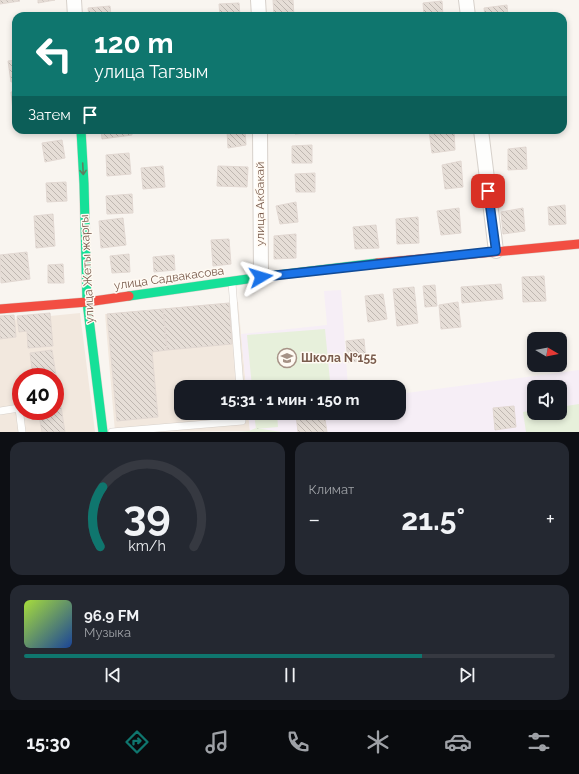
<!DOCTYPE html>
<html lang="ru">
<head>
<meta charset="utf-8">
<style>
  body { margin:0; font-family:Raleway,sans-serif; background:#242831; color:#f1f3f6; height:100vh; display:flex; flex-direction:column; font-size:15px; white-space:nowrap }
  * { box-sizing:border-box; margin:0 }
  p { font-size:13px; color:#9ea1a6 }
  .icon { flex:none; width:22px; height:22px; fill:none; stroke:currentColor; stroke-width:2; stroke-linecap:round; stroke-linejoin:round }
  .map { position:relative; height:432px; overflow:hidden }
  .drawer { display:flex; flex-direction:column; gap:10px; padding:10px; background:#0d0f14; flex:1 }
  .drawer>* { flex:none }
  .banner { position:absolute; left:12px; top:12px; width:555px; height:122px; border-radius:12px; box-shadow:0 2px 6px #0003; background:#0f766e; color:#fff; overflow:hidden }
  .needle { width:26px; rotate:100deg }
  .controls { position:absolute; left:527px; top:332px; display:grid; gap:8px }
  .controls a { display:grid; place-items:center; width:40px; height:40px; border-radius:8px; background:#171b24; box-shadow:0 2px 6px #0003; font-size:20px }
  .speed { position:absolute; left:12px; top:368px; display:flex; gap:8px; font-size:20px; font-weight:700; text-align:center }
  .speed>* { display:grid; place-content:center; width:52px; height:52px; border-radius:50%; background:#171b24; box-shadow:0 2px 6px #0003; line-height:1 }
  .speed .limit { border:6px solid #d22; background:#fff; color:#111 }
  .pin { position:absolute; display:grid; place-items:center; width:34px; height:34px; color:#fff; margin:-17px; border-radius:8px; box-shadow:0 2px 6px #0006 }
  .me { position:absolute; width:44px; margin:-22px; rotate:83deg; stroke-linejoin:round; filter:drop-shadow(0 0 3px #0008) }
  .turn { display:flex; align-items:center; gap:14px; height:84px; padding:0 16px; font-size:18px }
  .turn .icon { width:52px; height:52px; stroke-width:2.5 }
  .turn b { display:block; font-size:28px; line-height:34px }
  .then { display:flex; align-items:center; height:38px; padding:0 16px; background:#0003; gap:8px; font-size:15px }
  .big { font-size:30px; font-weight:700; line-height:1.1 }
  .drawer .widget { flex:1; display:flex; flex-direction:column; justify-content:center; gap:6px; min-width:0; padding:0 14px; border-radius:12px; background:#242831 }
  .drawer .dial { align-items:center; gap:0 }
  .dial svg { height:104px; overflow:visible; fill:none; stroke:#363941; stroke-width:7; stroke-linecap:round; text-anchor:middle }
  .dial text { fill:#f1f3f6; stroke:none }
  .song { display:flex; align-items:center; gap:12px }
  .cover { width:48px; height:48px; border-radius:6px; background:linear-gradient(135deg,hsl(80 70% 55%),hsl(220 70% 35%)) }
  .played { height:4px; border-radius:2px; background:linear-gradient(90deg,#0f766e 75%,#363941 75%) }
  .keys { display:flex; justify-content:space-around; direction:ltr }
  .heat { display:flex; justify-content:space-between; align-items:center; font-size:22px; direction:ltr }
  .drawer .tiles { flex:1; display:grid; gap:10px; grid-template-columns:1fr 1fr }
  .widget:last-child { grid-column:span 2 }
  .trip { position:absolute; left:174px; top:380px; width:232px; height:40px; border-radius:12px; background:#171b24; box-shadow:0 2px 6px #0003; font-weight:700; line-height:40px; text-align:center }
  .tabs { display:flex; height:64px; justify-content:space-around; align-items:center; background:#090b0e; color:#9ea1a6 }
  .tabs .icon { width:28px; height:28px }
  .tabs .current { color:#0f766e }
  .tabs b { font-size:18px; color:#f1f3f6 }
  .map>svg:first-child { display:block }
  .residential { fill:#f2e8de; fill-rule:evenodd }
  .education { fill:#f6eef6; fill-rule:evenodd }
  .green { fill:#e7f0db }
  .forest { fill:url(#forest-crowns) }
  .building { fill:url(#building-back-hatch); stroke:#e2d8d2 }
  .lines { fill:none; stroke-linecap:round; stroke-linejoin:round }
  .lane-casing { stroke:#d7d1cb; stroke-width:8 }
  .street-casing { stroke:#d7d1cb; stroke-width:16 }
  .fast-casing { stroke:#d9d2cb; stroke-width:10 }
  .jam-casing { stroke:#d9d2cb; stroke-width:10 }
  .lane { stroke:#fefefd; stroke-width:7 }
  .street { stroke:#fefefd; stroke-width:14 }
  .fast { stroke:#16e098; stroke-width:9 }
  .jam { stroke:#f24e42; stroke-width:9 }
  .oneway { stroke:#617d60 }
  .route-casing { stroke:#114b97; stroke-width:10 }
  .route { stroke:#1a73e8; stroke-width:7 }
  .labels { text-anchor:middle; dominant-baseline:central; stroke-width:3; stroke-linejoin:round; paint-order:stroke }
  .street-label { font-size:12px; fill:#7a5c4d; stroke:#fffaf3 }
  .poi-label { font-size:12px; font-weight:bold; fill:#7a5c4d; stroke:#fffaf3; text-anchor:start }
</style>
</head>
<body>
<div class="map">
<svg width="579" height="432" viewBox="0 0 579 432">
  <defs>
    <pattern id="forest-crowns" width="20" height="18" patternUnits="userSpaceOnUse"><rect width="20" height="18" fill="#e7f0db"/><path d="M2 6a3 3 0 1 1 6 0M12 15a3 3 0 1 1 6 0" fill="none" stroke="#c0c6b4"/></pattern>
    <pattern id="building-back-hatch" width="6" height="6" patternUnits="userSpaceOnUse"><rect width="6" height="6" fill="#e6ded7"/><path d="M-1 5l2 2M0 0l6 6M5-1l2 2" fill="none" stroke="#bfb7b1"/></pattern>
  </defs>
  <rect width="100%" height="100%" fill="#f9f5f0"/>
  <path class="residential" d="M238 302 246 387H181V413H248L250 431 115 432 105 314Z
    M80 313 95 432H0V321ZM21 377H55V411H21Z"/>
  <path class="education" d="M341 290 348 387H246L241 334 327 325 324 291Z
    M579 370V432H240L250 431 248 413H399V394ZM534 387H560V413H534Z"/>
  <path class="green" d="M325 329 330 381 275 386V387H252L247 335Z
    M579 404V432H526L523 412 534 410V413H560V407Z
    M254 413H277L278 427 256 429Z"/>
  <path class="forest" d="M256 428 281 432H239L249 431Z"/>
  <path class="building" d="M0 0H19L20 1 0 4Z
    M38 0H55L38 3Z
    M273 0H293L294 16H274Z
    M442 1 443 16H424L423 3Z
    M239 3 240 16H220L219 4Z
    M507 5 508 16H485L484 8Z
    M110 6 111 16H89L88 8Z
    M16 60V81L11 82 8 61Z
    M16 91V110L13 111 11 92Z
    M101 130H132V135L102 139Z
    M227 130H245L246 145 228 148Z
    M295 130H332V131L295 134Z
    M436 130H454L455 150 432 153 429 131Z
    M62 140 65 158 45 162 42 143Z
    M312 145V163H292V146Z
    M526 147 527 169 508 170V149Z
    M129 153 131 174 107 176 106 155Z
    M461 161 463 187 445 189 442 165Z
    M163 166 165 187 143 189 141 168Z
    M218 166 248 167 247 187 217 186Z
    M315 173V192H296L295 174Z
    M66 182 67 201 47 202 46 183Z
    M132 194 133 213 107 214 106 196Z
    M296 202 298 222 280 224 276 206Z
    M565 205 566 224 549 225 548 207Z
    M459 208 461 233 441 235 437 211Z
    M523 208 525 231 503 234 501 212Z
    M53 214 55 246 36 248 34 216Z
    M418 217 419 243 397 244 396 219Z
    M123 218 126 245 101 248 99 221Z
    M376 225 379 248 355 249 353 227Z
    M296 234V258L274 259V236Z
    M229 239 231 264 213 266 211 240Z
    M27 252 30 279 1 283 0 255Z
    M129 254 130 272 112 273 110 256Z
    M174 255 175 270 154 272 153 257Z
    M63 264 64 283H48V265Z
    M544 276 546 301 523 302 522 277Z
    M501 284 503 299 462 303 461 287Z
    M435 285 437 306 425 307 423 286Z
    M414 287 418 323 397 326 393 289Z
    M383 294 387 319 368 322 365 296Z
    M458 302 461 327 441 329 439 305Z
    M229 303 232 344 167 350 163 309Z
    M163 309 167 350 152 352 158 417 117 421 107 314Z
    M50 313 53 346 28 348 27 331 19 332 17 316Z
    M14 315 16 337 0 339V316Z
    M364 339 366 361 348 362 346 341Z
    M52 350 65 432H42L38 411H55V377H33L30 353Z
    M514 406 516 427 495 430 493 408Z
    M309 413H324L327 432H298L296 415Z"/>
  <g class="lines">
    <g class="lane-casing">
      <path id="lane" d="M232 283 240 387
        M0 411 19 408 22 432
        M112 432 242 421V413"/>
    </g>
    <g class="street-casing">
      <path id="street" d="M74 0 75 16
        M258 0 259 16
        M466 0 468 16
        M260 130 261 277
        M481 130 496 251"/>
    </g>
    <g class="fast-casing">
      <path id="fast" d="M81 130 84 184 87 302 103 432
        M129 296 261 277 377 263"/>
    </g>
    <g class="jam-casing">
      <path id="jam" d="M377 263 579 244
        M0 309 87 302 129 296"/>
    </g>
    <use href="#lane" class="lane"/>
    <use href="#street" class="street"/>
    <use href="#fast" class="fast"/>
    <use href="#jam" class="jam"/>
  </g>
  <defs><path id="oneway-shaft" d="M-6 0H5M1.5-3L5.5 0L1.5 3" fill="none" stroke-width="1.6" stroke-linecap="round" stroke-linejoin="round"/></defs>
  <use class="oneway" href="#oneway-shaft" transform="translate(83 169) rotate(87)"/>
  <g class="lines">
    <g class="route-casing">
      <path id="route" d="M261 277 496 251 488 191"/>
    </g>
    <use href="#route" class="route"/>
  </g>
  <defs>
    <g id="school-ring" transform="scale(1)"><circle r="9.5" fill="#fffaf3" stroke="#a69286" stroke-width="1.5"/><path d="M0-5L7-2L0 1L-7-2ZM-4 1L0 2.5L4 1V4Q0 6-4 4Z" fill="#a69286"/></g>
  </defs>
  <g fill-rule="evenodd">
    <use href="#school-ring" x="287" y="358"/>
  </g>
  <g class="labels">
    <g class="street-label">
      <text transform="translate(260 204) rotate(-90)">улица Акбакай</text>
      <text transform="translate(87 269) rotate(-93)">улица Жеты жаргы</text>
      <text transform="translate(169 278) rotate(-8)">улица Садвакасова</text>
    </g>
    <g class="poi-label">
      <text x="301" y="358">Школа №155</text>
    </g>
  </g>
</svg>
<div class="controls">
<a><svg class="needle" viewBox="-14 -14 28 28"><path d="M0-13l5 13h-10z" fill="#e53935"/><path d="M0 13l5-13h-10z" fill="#9ea1a6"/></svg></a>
<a><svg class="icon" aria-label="sound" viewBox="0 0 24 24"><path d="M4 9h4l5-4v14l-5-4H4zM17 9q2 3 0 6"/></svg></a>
</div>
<div class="speed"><div class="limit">40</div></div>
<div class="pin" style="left:488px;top:191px;background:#d93025"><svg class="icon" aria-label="arrive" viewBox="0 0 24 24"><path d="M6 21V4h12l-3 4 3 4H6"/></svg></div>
<svg class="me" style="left:261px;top:277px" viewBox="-20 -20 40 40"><path d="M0-17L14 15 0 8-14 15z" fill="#1a73e8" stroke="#fff" stroke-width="4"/></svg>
<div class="trip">15:31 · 1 мин · 150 m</div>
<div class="banner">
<div class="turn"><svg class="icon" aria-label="left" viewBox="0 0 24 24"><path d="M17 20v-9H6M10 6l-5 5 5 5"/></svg><div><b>120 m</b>улица Тагзым</div></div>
<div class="then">Затем<svg class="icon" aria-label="arrive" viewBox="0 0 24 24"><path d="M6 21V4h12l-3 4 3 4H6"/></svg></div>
</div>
</div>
<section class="drawer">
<div class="tiles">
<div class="widget dial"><svg viewBox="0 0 100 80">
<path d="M14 69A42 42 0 1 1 86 69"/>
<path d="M14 69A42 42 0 0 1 16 23" stroke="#0f766e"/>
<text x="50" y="56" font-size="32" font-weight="700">39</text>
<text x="50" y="72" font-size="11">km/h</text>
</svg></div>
<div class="widget"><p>Климат</p>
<div class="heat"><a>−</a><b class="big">21.5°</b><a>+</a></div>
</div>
<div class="widget">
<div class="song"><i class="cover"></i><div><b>96.9 FM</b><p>Музыка</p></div></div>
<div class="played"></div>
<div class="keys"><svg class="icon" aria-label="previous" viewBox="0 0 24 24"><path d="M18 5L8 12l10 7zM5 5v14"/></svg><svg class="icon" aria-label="pause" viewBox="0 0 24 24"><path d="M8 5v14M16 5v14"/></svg><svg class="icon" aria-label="next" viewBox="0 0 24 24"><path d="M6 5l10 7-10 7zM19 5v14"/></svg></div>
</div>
</div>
</section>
<nav class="tabs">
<b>15:30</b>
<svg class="icon current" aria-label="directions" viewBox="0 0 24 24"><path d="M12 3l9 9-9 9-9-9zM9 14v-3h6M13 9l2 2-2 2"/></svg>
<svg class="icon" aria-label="music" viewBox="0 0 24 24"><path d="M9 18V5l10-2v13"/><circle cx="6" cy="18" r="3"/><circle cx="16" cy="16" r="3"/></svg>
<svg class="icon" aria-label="phone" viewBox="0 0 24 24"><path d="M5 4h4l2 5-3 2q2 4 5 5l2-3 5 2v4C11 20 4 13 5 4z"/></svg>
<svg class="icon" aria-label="climate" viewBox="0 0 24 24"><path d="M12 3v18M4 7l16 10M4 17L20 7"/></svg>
<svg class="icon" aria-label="car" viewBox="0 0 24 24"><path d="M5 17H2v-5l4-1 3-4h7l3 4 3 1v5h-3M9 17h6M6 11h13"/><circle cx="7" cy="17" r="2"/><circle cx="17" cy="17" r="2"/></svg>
<svg class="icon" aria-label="filters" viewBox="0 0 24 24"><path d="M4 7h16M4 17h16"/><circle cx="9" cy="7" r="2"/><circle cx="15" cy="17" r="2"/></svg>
</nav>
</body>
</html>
